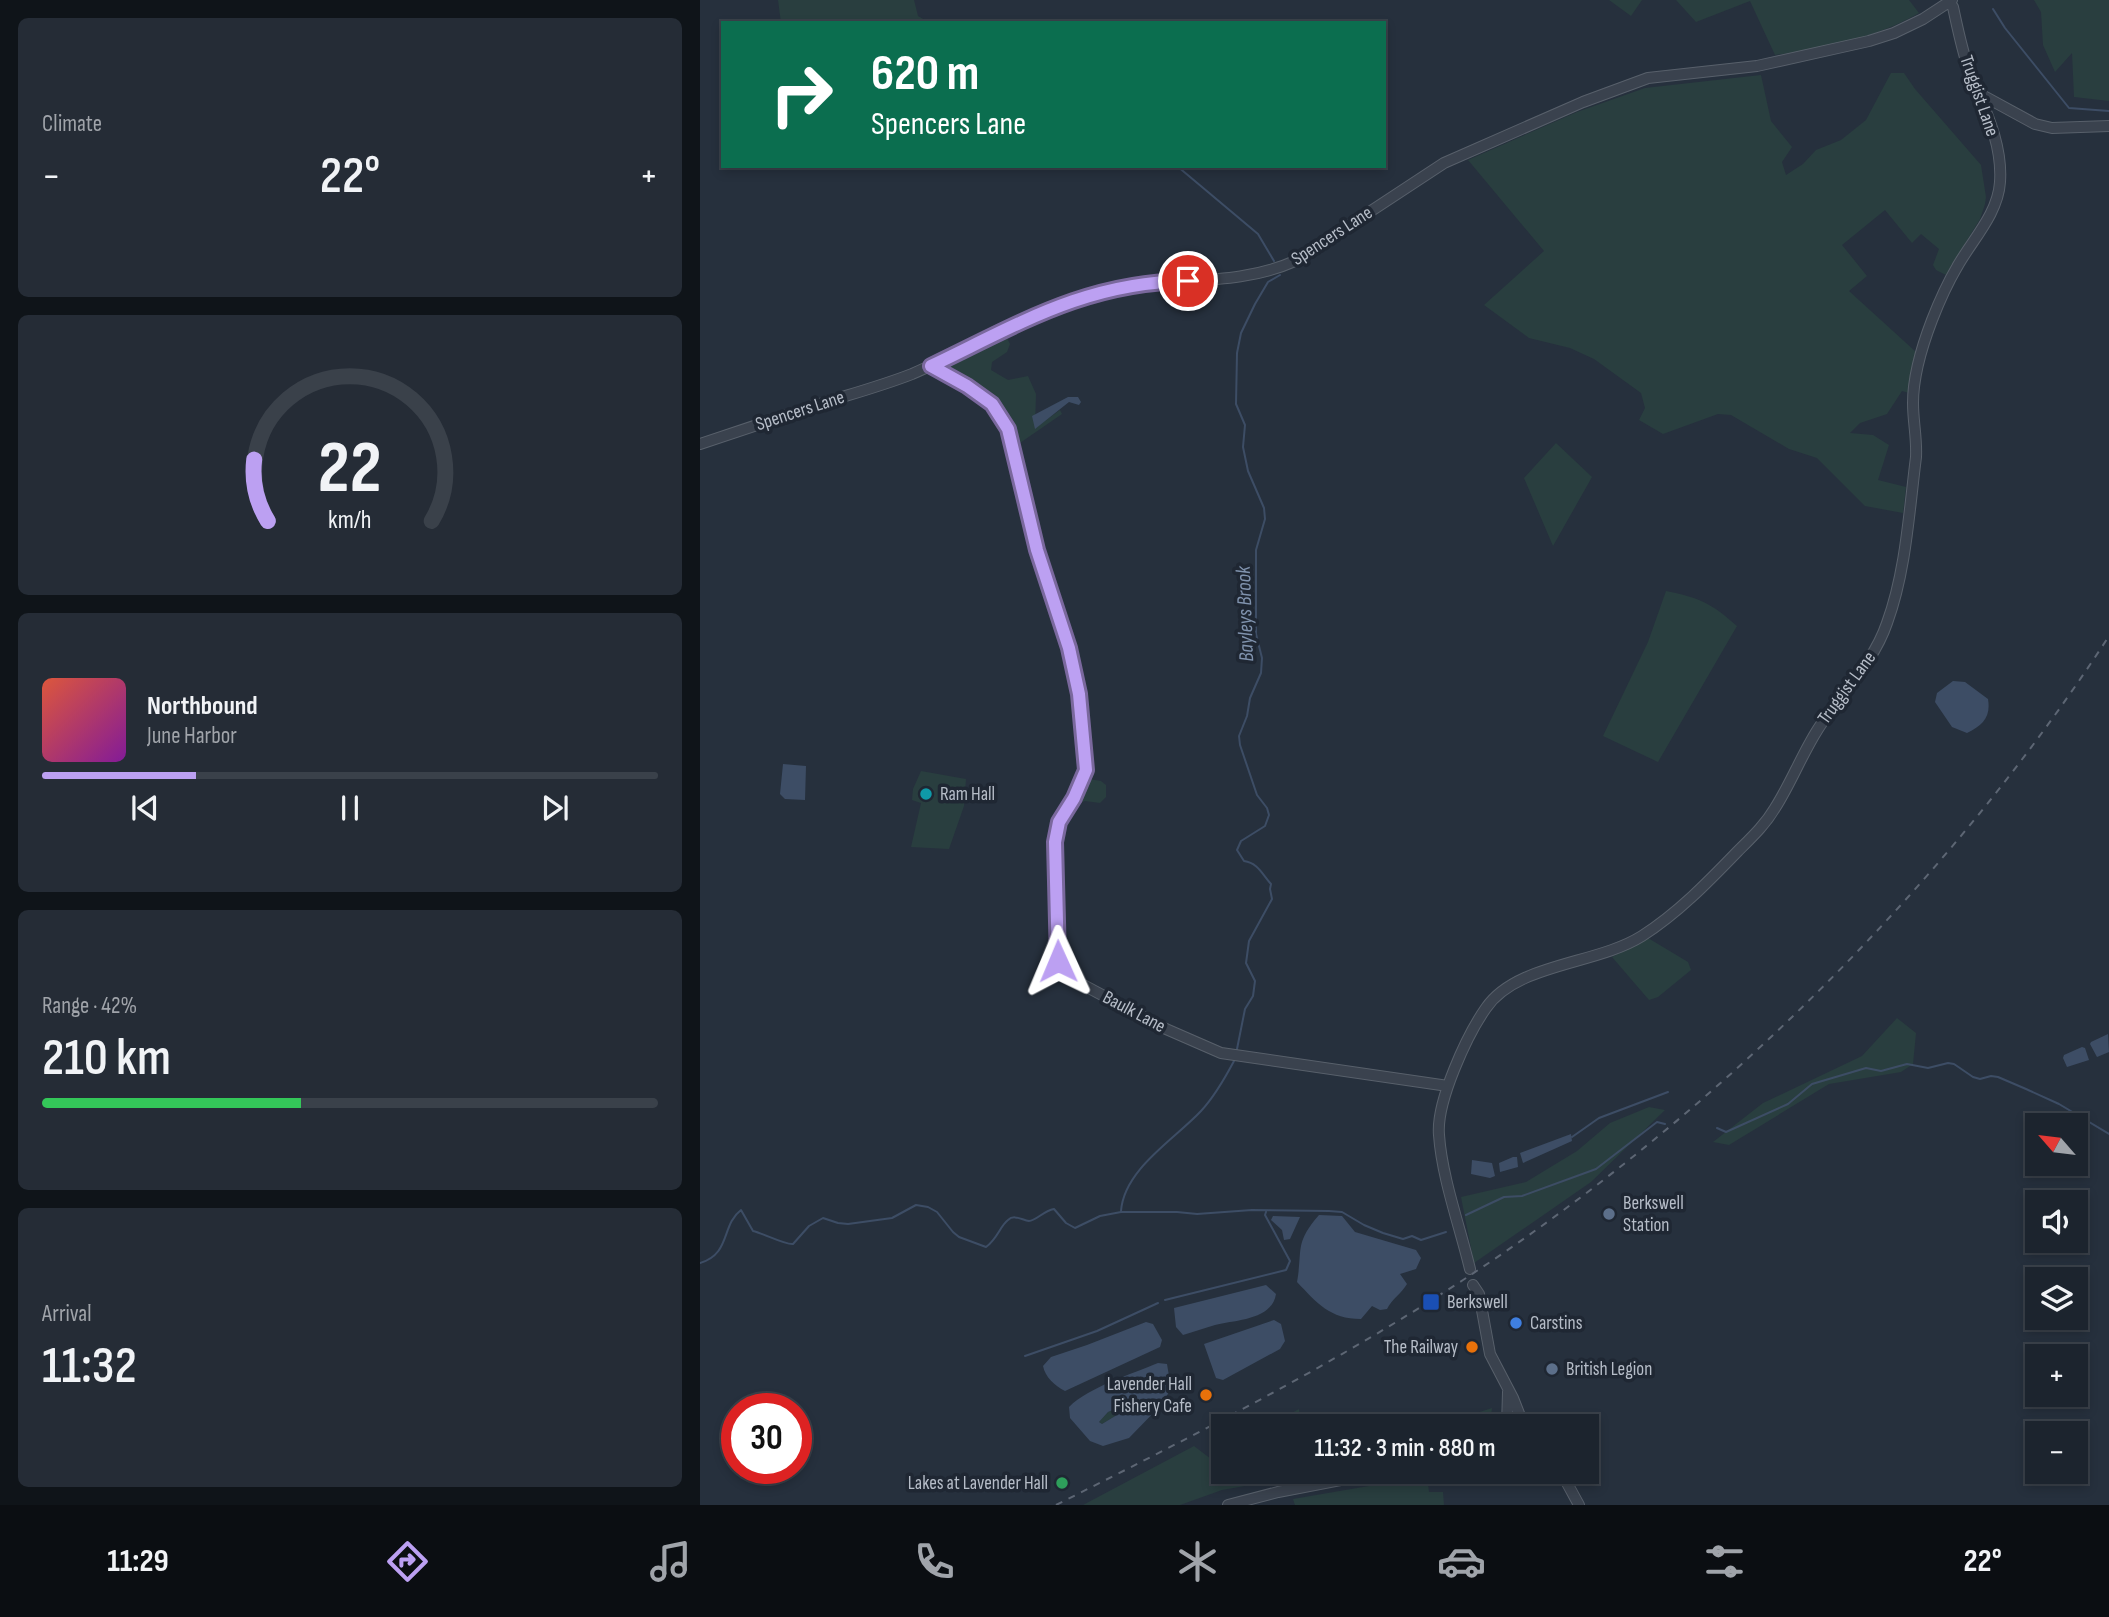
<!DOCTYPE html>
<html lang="en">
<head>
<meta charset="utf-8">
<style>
  body { margin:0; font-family:"Sofia Sans Condensed",sans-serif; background:#252c36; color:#f1f3f6; height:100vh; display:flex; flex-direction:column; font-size:26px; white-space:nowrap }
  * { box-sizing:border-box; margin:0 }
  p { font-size:23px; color:#a0a4aa }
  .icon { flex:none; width:38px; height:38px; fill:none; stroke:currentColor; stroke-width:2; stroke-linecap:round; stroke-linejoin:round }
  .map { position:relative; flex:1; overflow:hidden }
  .panel { display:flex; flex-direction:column; gap:18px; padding:18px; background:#0f1419; width:700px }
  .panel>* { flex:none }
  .banner { position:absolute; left:21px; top:21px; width:665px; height:147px; border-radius:0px; box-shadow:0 4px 10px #0003,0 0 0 2px #3a414a; background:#0b6e4f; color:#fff; overflow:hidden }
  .needle { width:46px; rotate:298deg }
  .buttons { position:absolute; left:1325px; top:1113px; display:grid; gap:14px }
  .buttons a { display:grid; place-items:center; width:63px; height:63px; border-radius:0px; background:#1c242e; box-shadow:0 4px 10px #0003,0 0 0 2px #3a414a; font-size:35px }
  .speed { position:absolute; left:21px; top:1393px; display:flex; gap:14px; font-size:35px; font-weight:700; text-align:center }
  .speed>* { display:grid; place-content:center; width:91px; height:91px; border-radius:50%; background:#1c242e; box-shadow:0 4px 10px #0003,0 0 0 2px #3a414a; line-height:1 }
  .speed .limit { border:10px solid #d22; background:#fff; color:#111 }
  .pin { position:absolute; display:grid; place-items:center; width:60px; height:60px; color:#fff; margin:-30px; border:4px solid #fff; border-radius:50%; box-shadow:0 2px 7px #0007 }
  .me { position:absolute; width:77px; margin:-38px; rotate:359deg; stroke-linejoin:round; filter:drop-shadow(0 0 5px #0008) }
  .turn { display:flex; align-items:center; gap:24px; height:147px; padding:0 35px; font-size:32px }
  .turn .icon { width:91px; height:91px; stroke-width:2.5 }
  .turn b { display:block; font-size:49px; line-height:60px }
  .big { font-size:52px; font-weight:600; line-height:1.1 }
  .panel .tile { flex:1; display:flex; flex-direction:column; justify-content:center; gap:10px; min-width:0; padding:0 24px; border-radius:10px; background:#252c36 }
  .panel .dial { align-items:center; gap:0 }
  .dial svg { height:182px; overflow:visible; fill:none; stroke:#3a414a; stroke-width:7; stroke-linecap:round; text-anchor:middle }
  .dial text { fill:#f1f3f6; stroke:none }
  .song { display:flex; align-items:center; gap:21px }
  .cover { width:84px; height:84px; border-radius:10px; background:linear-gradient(135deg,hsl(10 70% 55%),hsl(290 70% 35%)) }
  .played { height:7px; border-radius:4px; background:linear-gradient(90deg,#bca0f2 25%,#3a414a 25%) }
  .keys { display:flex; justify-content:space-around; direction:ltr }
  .heat { display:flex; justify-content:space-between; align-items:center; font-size:38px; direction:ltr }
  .charge { height:10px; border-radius:5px; background:linear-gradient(90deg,#34c759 42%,#3a414a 0) }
  .trip { position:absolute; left:511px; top:1414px; width:388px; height:70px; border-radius:0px; background:#1c242e; box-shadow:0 4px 10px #0003,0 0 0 2px #3a414a; font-weight:600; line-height:70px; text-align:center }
  .dock { display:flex; height:112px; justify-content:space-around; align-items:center; background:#0b0e12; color:#a0a4aa }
  .dock .icon { width:49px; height:49px }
  .dock .current { color:#bca0f2 }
  .dock b { font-size:32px; color:#f1f3f6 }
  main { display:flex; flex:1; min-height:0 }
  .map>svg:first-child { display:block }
  .green { fill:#293e3f }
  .water { fill:#3d4d65; fill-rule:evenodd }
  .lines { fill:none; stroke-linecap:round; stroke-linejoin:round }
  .stream { stroke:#3d4d65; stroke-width:2 }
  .minor-casing { stroke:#58606b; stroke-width:12 }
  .minor { stroke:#3a424e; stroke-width:10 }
  .rail { stroke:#5d6674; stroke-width:2; stroke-dasharray:7 7; stroke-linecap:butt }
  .route-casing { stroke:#7a689d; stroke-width:18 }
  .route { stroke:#bca0f2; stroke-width:12 }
  .culture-dot { fill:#0f9aa8; stroke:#1f2733; stroke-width:2.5 }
  .service-dot { fill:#5c6f8a; stroke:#1f2733; stroke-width:2.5 }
  .transit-dot { fill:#1a4fb4; stroke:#1f2733; stroke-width:2.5 }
  .shop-dot { fill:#3f7fe0; stroke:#1f2733; stroke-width:2.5 }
  .food-dot { fill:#e8710a; stroke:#1f2733; stroke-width:2.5 }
  .leisure-dot { fill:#2e9e5b; stroke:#1f2733; stroke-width:2.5 }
  .labels { text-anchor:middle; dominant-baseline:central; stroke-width:7; stroke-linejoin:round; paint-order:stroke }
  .street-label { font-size:19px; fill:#b6bdc8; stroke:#1f2733 }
  .poi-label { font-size:19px; fill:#b6bdc8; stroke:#1f2733; text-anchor:start }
  .water-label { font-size:21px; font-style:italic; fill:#8093ae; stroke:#1f2733 }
</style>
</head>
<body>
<main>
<section class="panel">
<div class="tile"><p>Climate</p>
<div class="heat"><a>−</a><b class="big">22°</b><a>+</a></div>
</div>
<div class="tile dial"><svg viewBox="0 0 100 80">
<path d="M14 69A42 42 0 1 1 86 69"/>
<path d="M14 69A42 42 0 0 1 8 42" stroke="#bca0f2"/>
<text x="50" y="56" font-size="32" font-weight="700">22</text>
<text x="50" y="72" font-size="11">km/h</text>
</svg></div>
<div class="tile">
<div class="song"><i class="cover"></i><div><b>Northbound</b><p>June Harbor</p></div></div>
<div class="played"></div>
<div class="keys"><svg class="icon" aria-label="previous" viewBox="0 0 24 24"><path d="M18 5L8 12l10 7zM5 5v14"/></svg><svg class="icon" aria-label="pause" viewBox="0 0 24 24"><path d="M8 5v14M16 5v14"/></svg><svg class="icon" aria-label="next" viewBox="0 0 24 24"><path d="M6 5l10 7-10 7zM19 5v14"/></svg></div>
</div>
<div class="tile"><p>Range · 42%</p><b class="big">210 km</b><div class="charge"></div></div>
<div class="tile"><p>Arrival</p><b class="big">11:32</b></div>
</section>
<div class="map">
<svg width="1409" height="1505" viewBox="0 0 1409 1505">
  <rect width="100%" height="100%" fill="#26303d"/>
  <path class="green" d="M78 0H214L218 16 230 23H81Z
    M909 0H942L931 16Z
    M976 0H1209L1219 13C1176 38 1123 49 1075 55L1050 1 996 22Z
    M1334 0H1409V101L1374 97 1372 53 1355 72 1343 45 1341 12Z
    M1191 73H1204L1215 89 1281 165 1286 197 1285 204 1280 219 1246 275 1236 270 1233 265 1239 249 1221 234 1212 243 1185 210 1142 245 1167 276 1149 291 1216 352 1209 393 1202 391 1187 414 1160 423 1150 433 1173 435 1189 445 1178 480 1206 487 1203 513 1165 506 1117 458 1089 449 1031 415 1018 414 963 434 939 420 945 408 941 393 894 359 870 348 829 338 784 305 844 251 768 160 877 112 945 88 1061 75 1071 121 1092 147 1082 162 1086 175 1103 164 1116 150 1141 140 1166 120Z
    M306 336 310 344 307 352 292 362 291 370 308 380 328 376 336 394 335 428 360 410 362 414 317 445C305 415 301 403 274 384 264 377 254 375 247 365Z
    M856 443 892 477 853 546 824 478Z
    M966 591C1000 598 1011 603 1037 626L958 762 903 736 948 642Z
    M221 771 266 779 264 806 249 849 211 847 221 803 212 800 213 789Z
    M389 779 401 781 406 785V797L400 803 385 801 372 806Z
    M948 938 988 962 991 970 958 997 949 1000 912 957Z
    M1197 1018 1216 1033 1213 1064 1201 1072 1129 1084 1029 1145 1013 1142 1063 1103 1162 1056Z
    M949 1107 965 1110 891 1182 774 1263 761 1197 826 1182 877 1151 910 1123Z
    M434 1401 435 1404 402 1424 399 1422 408 1412Z
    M792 1408 790 1426H755V1420Z
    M599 1409 601 1426H568Z
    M494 1446 511 1459 523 1452V1472H624L522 1490 480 1505H383Z
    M727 1476 729 1492H743L744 1505H595L593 1499Z"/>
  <path class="water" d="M368 397H378L381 402 379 405 369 402 335 429 332 416Z
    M1253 681 1265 682 1288 699C1291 717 1283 725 1267 733L1252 727 1235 702 1237 693Z
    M83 764 106 766 105 800 85 799 80 794Z
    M1408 1034 1409 1052 1397 1057 1390 1044 1391 1042Z
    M1382 1047 1385 1048 1389 1060 1367 1067 1363 1058 1364 1055Z
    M871 1134 872 1141 823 1163 820 1153Z
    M813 1157H817L818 1167 800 1172 799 1163Z
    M772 1160 792 1163 795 1176 790 1178 771 1174Z
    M619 1215 642 1216 655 1232 716 1250 721 1258 716 1269 700 1274 707 1284C701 1294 692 1299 687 1309L680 1310 672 1306 661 1319C630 1319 617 1303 597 1282 603 1249 594 1244 619 1215Z
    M573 1216 600 1217 590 1239 584 1240 582 1230 571 1220Z
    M566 1285 576 1294C572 1320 536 1320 515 1325 504 1328 494 1332 483 1335L476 1327 474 1308Z
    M574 1320 581 1324 585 1341 580 1349 523 1380 516 1378 504 1344Z
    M446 1322 453 1324 462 1340 460 1347 365 1391C355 1386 345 1377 343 1366L351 1357 387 1345Z
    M458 1363 467 1364 471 1388 463 1403 429 1438 403 1446 390 1441 370 1418 369 1407C389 1387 432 1374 458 1363ZM434 1401 435 1404 402 1424 399 1422 408 1412Z"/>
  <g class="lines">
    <path class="stream" d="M1293 9 1305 28 1369 108 1409 111
      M477 166 558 234 574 261
      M537 1049 545 1009 553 996 555 981 546 963 549 941 572 899 570 889 571 884C562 874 558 863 544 861L537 850 541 841 565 826 569 815 567 808 557 795 540 745 539 736 547 716 550 698 561 673 562 658 556 634V550L565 519 564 508 548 471 543 447 545 425 536 404 537 353 541 333 555 304 568 282 580 275
      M1017 1128 1026 1132 1088 1104 1112 1084 1166 1068 1181 1071 1207 1064 1228 1068 1248 1063 1254 1064 1273 1077 1280 1079 1291 1076 1298 1077 1326 1089 1359 1104 1409 1134
      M872 1137 899 1118 968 1092
      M421 1211C424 1169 475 1139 501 1111 515 1096 525 1078 534 1061
      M766 1215 804 1197 822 1196 896 1169 957 1122 965 1124
      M0 1263C31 1254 21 1225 41 1210L53 1231C65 1234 85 1245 93 1244L109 1226 123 1218 138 1223 148 1224 192 1218 216 1205 228 1207 237 1212 253 1232 259 1237 286 1247C298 1238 300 1226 308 1220 314 1214 322 1220 329 1221 336 1221 343 1211 354 1209L366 1223 375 1228 400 1216 421 1212H477L497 1214 552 1210 629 1211 642 1212 664 1225 683 1233 703 1239 712 1236 721 1240 746 1232
      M465 1300 586 1270 590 1261 565 1215 566 1212
      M325 1356 397 1331 458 1303"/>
    <g class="minor-casing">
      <path id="minor" d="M1280 94 1335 124 1352 128 1409 126
        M231 366 267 386 292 404 308 429 337 550 369 648 379 694 386 770 374 798 359 822 355 842 358 961 363 971 372 979 466 1029 521 1053 748 1086
        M0 444C42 430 84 416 126 402 155 393 184 385 212 374 274 347 331 311 397 293 462 275 533 289 595 261L744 163 883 102 948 78 1057 66 1169 41 1194 33 1223 19 1252 0
        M770 1269C760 1227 742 1178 739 1135 736 1102 767 1035 786 1008 817 963 896 965 942 936 978 913 1008 882 1037 852 1051 838 1065 825 1075 808 1091 783 1102 754 1118 729 1141 693 1173 664 1187 623 1206 571 1209 512 1216 457 1217 438 1213 422 1213 403 1213 376 1222 346 1232 320 1239 302 1247 284 1257 267 1272 240 1298 214 1300 182 1303 140 1281 102 1267 64 1261 45 1257 26 1253 7L1249 3
        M773 1285 779 1294 790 1354 813 1398 824 1426
        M807 1426 808 1392
        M861 1472 879 1505
        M528 1505 578 1492 682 1472"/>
    </g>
    <use href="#minor" class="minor"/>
    <path class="rail" d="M356 1505C495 1435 633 1365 763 1280 1014 1116 1246 887 1409 636"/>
  </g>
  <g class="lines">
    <g class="route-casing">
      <path id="route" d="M358 961 355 842 359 822 374 798 386 770 379 694 369 648 337 550 308 429 292 404 267 386 231 366C319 324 386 282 488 281"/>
    </g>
    <use href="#route" class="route"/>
  </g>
  <circle class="culture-dot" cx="226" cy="794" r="7"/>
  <g class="service-dot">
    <circle cx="909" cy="1214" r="7"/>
    <circle cx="852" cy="1369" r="7"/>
  </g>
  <rect class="transit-dot" x="722" y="1293" width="18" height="18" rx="3.5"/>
  <circle class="shop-dot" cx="816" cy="1323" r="7"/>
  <g class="food-dot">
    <circle cx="772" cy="1347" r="7"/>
    <circle cx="506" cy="1395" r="7"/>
  </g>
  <circle class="leisure-dot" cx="362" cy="1483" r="7"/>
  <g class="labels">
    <g class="street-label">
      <text transform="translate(1279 96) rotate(71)">Truggist Lane</text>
      <text transform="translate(632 236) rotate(-33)">Spencers Lane</text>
      <text transform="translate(100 411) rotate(-18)">Spencers Lane</text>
      <text transform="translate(1147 688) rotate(-54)">Truggist Lane</text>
      <text transform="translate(434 1012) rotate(28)">Baulk Lane</text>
    </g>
    <g class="poi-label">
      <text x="240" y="794">Ram Hall</text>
      <text x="923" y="1203">Berkswell<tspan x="923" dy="22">Station</tspan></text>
      <text x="747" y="1302">Berkswell</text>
      <text x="830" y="1323">Carstins</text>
      <text x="758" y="1347" text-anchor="end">The Railway</text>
      <text x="866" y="1369">British Legion</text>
      <text x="492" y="1384" text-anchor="end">Lavender Hall<tspan x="492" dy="22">Fishery Cafe</tspan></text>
      <text x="348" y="1483" text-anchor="end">Lakes at Lavender Hall</text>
    </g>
    <g class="water-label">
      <text transform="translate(545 614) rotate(-92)">Bayleys Brook</text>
    </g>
  </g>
</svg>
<div class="buttons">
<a><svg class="needle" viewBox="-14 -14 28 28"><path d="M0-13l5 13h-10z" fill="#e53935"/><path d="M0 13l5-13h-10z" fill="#a0a4aa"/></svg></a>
<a><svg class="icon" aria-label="sound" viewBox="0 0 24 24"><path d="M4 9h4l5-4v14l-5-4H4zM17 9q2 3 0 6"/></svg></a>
<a><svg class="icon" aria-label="layers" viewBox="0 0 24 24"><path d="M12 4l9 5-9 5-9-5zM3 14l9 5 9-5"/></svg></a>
<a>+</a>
<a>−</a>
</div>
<div class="speed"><div class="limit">30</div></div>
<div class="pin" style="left:488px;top:281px;background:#d93025"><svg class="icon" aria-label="arrive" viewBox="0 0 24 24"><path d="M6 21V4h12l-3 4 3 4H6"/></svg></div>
<svg class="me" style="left:358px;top:961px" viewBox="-20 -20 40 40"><path d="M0-17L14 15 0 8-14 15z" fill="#bca0f2" stroke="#fff" stroke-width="4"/></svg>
<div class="trip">11:32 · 3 min · 880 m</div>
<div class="banner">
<div class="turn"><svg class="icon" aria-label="right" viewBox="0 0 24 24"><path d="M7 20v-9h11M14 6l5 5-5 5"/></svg><div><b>620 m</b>Spencers Lane</div></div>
</div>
</div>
</main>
<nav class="dock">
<b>11:29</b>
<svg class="icon current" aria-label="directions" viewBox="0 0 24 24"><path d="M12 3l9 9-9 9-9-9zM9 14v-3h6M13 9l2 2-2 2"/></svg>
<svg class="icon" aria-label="music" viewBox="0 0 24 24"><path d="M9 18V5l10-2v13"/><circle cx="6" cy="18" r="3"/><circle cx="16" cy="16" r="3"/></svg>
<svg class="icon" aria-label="phone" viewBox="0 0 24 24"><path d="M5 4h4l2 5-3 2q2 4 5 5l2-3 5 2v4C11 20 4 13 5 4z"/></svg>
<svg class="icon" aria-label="climate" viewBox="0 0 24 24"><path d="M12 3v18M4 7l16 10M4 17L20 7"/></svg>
<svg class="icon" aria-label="car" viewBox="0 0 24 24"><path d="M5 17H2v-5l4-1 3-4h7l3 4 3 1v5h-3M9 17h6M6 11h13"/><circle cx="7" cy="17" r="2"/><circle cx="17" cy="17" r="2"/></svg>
<svg class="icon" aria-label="filters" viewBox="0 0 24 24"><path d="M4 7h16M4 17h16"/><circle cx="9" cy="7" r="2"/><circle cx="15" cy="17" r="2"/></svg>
<b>22°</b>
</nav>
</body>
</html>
